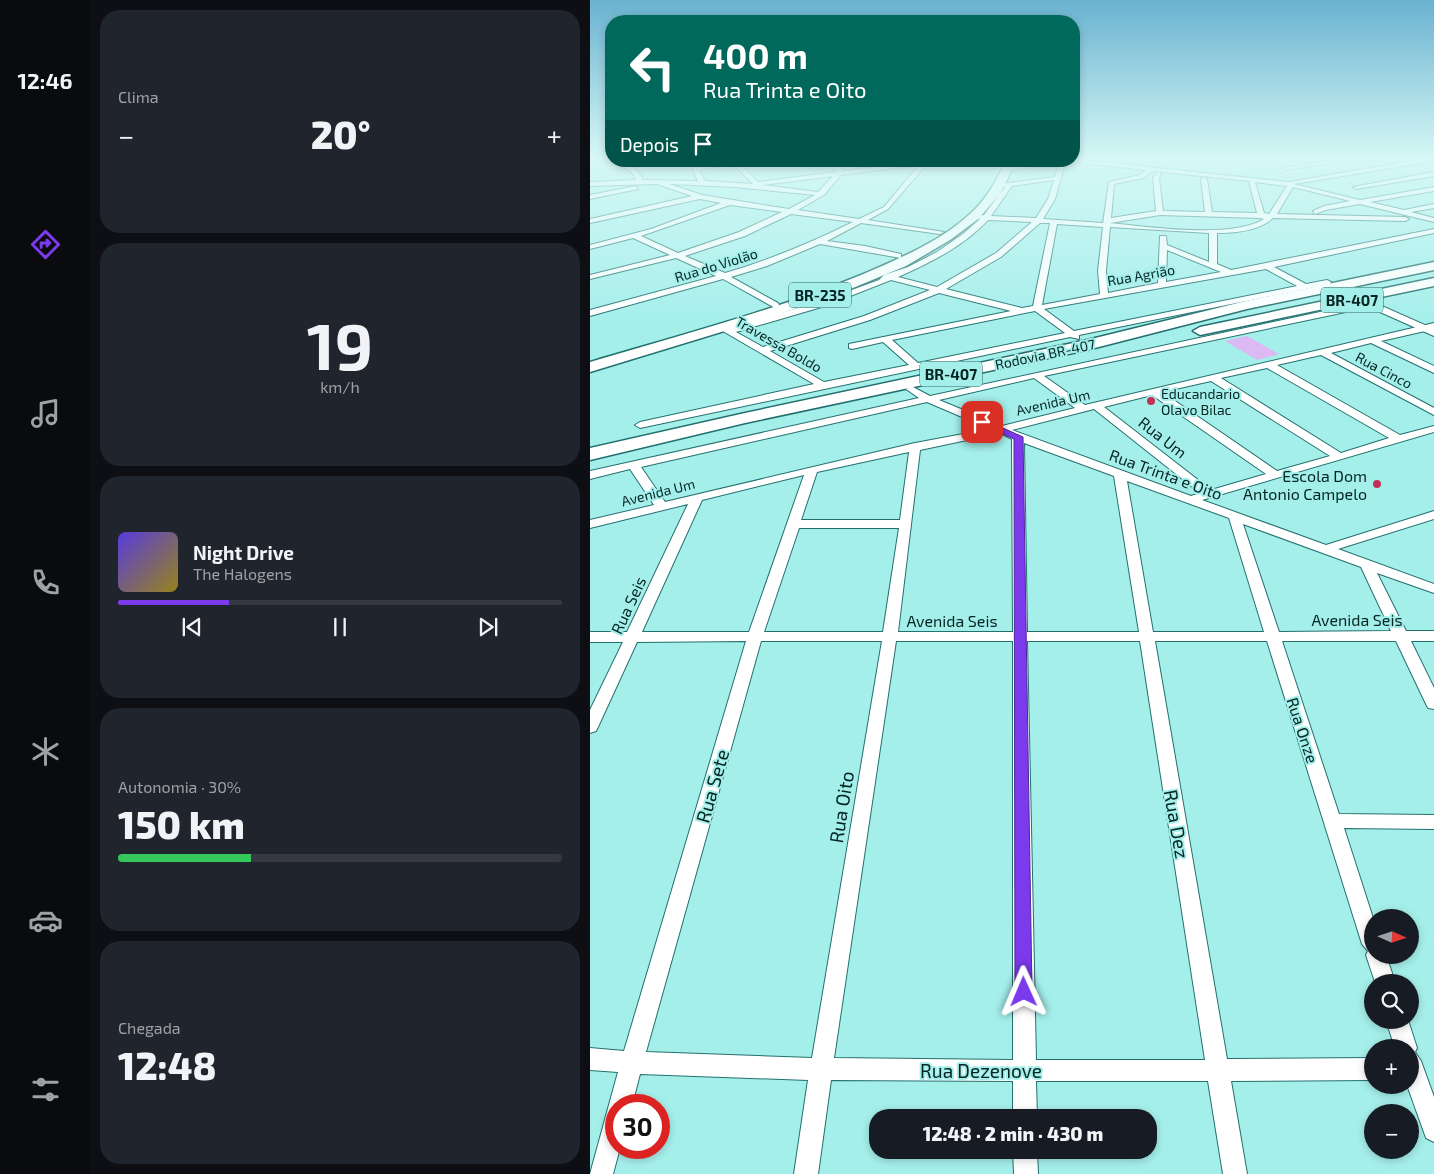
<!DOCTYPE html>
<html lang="pt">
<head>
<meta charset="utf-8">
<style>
  body { margin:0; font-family:"Exo 2",sans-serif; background:#20242c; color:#f1f3f6; height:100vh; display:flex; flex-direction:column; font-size:19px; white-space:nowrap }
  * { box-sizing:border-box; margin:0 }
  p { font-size:16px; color:#9ea1a6 }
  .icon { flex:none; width:28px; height:28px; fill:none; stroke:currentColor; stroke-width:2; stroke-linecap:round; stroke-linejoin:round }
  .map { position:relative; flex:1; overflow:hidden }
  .drawer { display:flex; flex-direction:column; gap:10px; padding:10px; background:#0d0f14; width:500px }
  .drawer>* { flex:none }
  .banner { position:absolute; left:15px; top:15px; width:475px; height:152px; border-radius:20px; box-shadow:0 2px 8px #0003; background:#00695c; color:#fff; overflow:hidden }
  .needle { width:32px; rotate:93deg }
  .fabs { position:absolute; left:774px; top:909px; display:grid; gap:10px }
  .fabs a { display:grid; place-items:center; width:55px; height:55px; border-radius:50%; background:#171b24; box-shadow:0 2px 8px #0003; font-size:25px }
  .speed { position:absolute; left:15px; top:1094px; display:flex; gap:10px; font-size:25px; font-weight:700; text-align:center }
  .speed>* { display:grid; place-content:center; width:65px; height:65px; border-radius:50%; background:#171b24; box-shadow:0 2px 8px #0003; line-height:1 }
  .speed .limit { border:8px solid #d22; background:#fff; color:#111 }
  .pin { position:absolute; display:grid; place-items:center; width:42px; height:42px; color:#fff; margin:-21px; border-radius:10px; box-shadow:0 2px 8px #0006 }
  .me { position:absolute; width:55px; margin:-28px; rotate:359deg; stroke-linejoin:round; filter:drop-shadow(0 0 4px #0008) }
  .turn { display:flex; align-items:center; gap:18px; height:105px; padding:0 15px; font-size:22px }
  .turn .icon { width:65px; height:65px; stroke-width:2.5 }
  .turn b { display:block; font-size:35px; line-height:42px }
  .then { display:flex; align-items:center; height:48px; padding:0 15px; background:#0003; gap:10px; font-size:19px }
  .big { font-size:38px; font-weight:800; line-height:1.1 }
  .drawer .widget { flex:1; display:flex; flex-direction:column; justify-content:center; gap:8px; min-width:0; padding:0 18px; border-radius:20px; background:#20242c }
  .drawer .dial { align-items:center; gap:0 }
  .dial b { font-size:65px; line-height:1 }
  .song { display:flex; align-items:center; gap:15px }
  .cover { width:60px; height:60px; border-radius:8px; background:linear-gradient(135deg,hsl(250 70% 55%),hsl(50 70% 35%)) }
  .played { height:5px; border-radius:2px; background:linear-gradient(90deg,#7c3aed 25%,#363941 25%) }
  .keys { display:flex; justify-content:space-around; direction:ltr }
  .heat { display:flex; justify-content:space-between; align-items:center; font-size:28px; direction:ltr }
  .charge { height:8px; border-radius:4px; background:linear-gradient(90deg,#34c759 30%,#363941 0) }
  .trip { position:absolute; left:279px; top:1109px; width:288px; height:50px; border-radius:20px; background:#171b24; box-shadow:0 2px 8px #0003; font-weight:800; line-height:50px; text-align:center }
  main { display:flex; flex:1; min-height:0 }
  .tab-bar { display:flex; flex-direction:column; width:90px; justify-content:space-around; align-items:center; background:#090b0e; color:#9ea1a6 }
  .tab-bar .icon { width:35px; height:35px }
  .tab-bar .on { color:#7c3aed }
  .tab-bar b { font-size:22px; color:#f1f3f6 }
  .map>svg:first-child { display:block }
  .green { fill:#dcb9f3 }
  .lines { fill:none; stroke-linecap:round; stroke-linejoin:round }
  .minor-casing { stroke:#23706e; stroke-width:2 }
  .tertiary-casing { stroke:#23706e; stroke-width:2 }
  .primary-casing { stroke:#23706e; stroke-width:3 }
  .trunk-casing { stroke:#23706e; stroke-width:3 }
  .minor { fill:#fff; fill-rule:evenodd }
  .tertiary { fill:#fff; fill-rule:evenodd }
  .primary { fill:#fff; fill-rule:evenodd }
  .trunk { fill:#fff; fill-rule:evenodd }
  .route { fill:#7c3aed; stroke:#51269a }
  .poi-dot { fill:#c13154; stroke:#a5efeb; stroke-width:2 }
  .labels { text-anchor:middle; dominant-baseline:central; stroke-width:4; stroke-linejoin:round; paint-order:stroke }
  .far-street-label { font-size:14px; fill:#052523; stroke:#a5efeb }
  .far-poi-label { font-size:14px; fill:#052523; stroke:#a5efeb; text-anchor:start }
  .shield { fill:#a5efeb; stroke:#35625f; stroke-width:1 }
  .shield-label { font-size:15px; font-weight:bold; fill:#052523 }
  .street-label { font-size:16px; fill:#052523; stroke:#a5efeb }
  .poi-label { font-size:16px; fill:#052523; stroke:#a5efeb; text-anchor:end }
  .near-street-label { font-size:19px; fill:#052523; stroke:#a5efeb }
</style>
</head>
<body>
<main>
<nav class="tab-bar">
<b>12:46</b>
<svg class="icon on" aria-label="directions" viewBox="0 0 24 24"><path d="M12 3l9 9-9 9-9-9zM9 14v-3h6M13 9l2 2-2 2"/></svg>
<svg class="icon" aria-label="music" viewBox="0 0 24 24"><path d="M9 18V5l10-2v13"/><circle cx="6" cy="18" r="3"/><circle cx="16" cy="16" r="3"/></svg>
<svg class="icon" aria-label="phone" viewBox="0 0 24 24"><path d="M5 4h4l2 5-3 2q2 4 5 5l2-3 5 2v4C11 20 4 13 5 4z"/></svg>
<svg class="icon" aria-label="climate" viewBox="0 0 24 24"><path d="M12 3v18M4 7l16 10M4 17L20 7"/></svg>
<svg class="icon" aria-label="car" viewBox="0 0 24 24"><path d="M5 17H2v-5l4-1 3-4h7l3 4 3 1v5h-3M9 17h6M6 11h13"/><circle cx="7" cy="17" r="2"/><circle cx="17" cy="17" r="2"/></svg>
<svg class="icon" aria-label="filters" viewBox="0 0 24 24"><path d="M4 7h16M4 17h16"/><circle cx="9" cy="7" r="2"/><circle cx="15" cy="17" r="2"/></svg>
</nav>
<section class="drawer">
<div class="widget"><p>Clima</p>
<div class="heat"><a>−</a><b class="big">20°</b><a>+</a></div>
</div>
<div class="widget dial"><b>19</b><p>km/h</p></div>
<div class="widget">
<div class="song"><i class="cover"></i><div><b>Night Drive</b><p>The Halogens</p></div></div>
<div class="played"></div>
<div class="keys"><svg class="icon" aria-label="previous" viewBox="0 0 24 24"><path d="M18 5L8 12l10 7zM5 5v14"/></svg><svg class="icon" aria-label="pause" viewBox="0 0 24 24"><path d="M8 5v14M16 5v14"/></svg><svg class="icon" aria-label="next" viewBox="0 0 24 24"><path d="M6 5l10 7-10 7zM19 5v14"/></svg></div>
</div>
<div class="widget"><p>Autonomia · 30%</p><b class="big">150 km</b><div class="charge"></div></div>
<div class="widget"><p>Chegada</p><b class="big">12:48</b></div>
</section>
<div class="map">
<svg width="844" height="1174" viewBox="0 0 844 1174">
  <rect width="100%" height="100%" fill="#a5efeb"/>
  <path class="green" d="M657 336 689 354 667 360 635 341Z"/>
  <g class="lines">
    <g class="minor-casing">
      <path id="minor" d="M757 157H775L696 170 693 168Z
        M844 157V161L704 184 770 200 844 187V191L780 202 814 210 844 204V208L821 212 844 218V222L770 204 736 210 725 214 723 211 734 206 760 201 703 187 687 214 815 217 819 219 815 221 683 218C669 231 645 233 627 233V264L641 270 844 229V233L684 267 716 284 737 280 741 282 740 284 489 335V339L480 337 50 428 45 425 50 422 224 384 131 330 229 302 289 280 294 275 318 267 347 252 373 234 390 219 380 217 394 215 415 187 411 186V184L465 177 468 167H442L417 171 415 168 442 163H468L469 161 481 164V166L474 167 465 199 453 219 513 223 519 182 550 175 556 170 482 162 484 159 699 182ZM563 171 659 181 667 213 622 212 617 179 614 177 611 179 615 212 573 211 569 178 571 174 568 172 563 178 566 211 521 218 524 184 554 178ZM464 180 458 199 446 218 401 216 422 186ZM665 182 697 186 679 214 674 213ZM570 215 669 218 674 219C642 239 559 227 520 223ZM398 220 442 222 406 253 347 287 308 277C340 263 374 246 398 220ZM450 223H460L443 306 432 308 356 289 411 257ZM467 224 513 227 508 271 510 294 452 305ZM520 227 619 233V262L577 245 576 236H570L568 283 518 293 516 271ZM577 250 631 272 576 282ZM676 269 707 286 484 331 454 309ZM301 280 340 290 274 316 173 347 146 332 235 306ZM349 293 421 311 259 344V348L262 349 293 342 319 365 234 382 180 351 280 320ZM445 311 475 333 328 363 302 340Z
        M26 161C38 161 48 170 53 180L108 181 103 170 105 166 130 161H147L168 182 246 172 242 161H248L252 171 333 161H353L336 165 298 209 278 220 354 232 350 234 271 223 237 241 275 246 311 254V258L230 244 177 266 141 277 188 303 189 305 185 308 133 279 0 316V310L126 276 86 258 0 279V275L80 255 43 238 0 249V245L61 229 131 203 110 199 0 223V219L102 196 67 184 0 186V182L46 180 43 174ZM142 163 163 184 115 181 109 170ZM329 165 294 207 269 219 208 210 234 195 251 175ZM243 176 228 192 173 185ZM79 184 145 187 225 195 199 209 112 195ZM140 205 192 212 149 232 88 253 51 236ZM201 214 263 222C221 243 179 260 135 273L95 256 155 236Z
        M844 172V176L766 189 763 187Z
        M46 186 48 189 0 199V195Z
        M781 301 784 302V306L454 376 495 405 844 323V329L791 341 844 366V373L781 343 741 353 844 408V415L731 355 687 365 810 435 844 426V432L612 500 736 545 844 511V519L748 549 844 584V593L787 573 816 631H844V641H821L844 688V709L838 708 836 704 806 641H692L749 814 844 815V829L754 828 783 918 782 955H796L805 982H785L776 955 778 951 772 944 677 641H565L637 1059 782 1058V1080L641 1081 657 1174H633L618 1081H446L447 1118H423V1081L241 1080 228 1174H204L218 1080 50 1074 42 1105H26V1148H30L23 1174H0L28 1072 0 1070V1048L34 1051 156 641 47 642 8 727 6 731 0 733V710L33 642H0V632H37L98 504 0 528V520L64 505 40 469 0 479V471L329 398 316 389 321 386 340 396ZM677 368 799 438 751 453 631 378ZM444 378 485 408 412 426 349 400ZM621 381 740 456 687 471 572 392ZM562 395 676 474 621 490 514 407ZM337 402 400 429 325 443 75 502 51 467ZM504 409 610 493 601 496 422 430ZM410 433 422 439 423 632H308L330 450ZM434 443 524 476 549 632H437ZM319 452 310 520H211L227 472ZM214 475 159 632H52L112 500ZM537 481 639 518 674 632H563ZM653 524 771 567 801 631 689 632ZM209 528H309L293 632H174ZM171 641H292L222 1058 56 1052ZM306 641H423V1060L244 1058ZM437 641H550L615 1060H446Z
        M796 1020H818L827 1048 825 1052 831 1061 844 1097V1142L836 1138 817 1085H820V1048H805Z
        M423 1150H447L448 1174H424Z"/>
    </g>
    <g class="tertiary-casing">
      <path id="tertiary" d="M776 299 844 329V336L772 304 771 302Z"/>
    </g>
    <g class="primary-casing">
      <path id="primary" d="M416 161H426L410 194 388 219 360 240 316 266 246 295 174 319 0 372V362C91 335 183 311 271 275 308 259 350 242 380 214 397 199 406 181 416 161Z"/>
    </g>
    <g class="trunk-casing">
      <path id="trunk" d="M844 262V270L657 309 497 350 155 423 0 460V448L155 413 497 340 656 301Z
        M844 278V286L610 335 603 331 610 327Z"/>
    </g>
    <use href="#minor" class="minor"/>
    <use href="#tertiary" class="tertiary"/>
    <use href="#primary" class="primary"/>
    <use href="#trunk" class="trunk"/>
  </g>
  <linearGradient id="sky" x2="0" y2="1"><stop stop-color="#69b2d0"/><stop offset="0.49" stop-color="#d6f8f6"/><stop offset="1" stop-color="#d6f8f6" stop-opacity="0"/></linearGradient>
  <rect width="844" height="322" fill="url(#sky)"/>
  <path class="route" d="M389 420H395L433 437 442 992 440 998 434 1000 428 998 425 992 424 439 389 424Z"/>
  <g class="poi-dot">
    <circle cx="561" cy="401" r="5"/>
    <circle cx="787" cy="484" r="5"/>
  </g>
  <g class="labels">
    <g class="far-street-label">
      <text transform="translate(126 265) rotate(-17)">Rua do Violão</text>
      <text transform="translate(551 275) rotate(-10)">Rua Agrião</text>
      <text transform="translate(189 344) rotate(30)">Travessa Boldo</text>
      <text transform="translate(455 354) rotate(-12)">Rodovia BR-407</text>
      <text transform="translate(794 370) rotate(28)">Rua Cinco</text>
      <text transform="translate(463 402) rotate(-13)">Avenida Um</text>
      <text transform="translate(68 492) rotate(-14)">Avenida Um</text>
    </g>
    <g class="far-poi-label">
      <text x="571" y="393">Educandario<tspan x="571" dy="16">Olavo Bilac</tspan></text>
    </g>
    <g class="shield">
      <rect x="199" y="282.5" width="62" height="25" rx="4"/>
      <rect x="731" y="287.5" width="62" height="25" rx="4"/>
      <rect x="330" y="361.5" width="62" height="25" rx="4"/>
    </g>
    <g class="shield-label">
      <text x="230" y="295">BR-235</text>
      <text x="762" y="300">BR-407</text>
      <text x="361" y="374">BR-407</text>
    </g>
    <g class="street-label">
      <text transform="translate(573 437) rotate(38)">Rua Um</text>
      <text transform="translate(576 474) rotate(20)">Rua Trinta e Oito</text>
      <text transform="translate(38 605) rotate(-65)">Rua Seis</text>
      <text x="767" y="619">Avenida Seis</text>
      <text x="362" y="620">Avenida Seis</text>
      <text transform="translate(713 730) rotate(72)">Rua Onze</text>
    </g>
    <g class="poi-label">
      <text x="777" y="475">Escola Dom<tspan x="777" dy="18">Antonio Campelo</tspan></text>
    </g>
    <g class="near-street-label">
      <text transform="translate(122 786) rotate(-74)">Rua Sete</text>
      <text transform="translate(251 807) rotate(-81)">Rua Oito</text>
      <text transform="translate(587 824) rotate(80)">Rua Dez</text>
      <text x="391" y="1070">Rua Dezenove</text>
    </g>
  </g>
</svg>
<div class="fabs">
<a><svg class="needle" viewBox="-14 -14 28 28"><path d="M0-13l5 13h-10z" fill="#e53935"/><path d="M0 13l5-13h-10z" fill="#9ea1a6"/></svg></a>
<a><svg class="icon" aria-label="search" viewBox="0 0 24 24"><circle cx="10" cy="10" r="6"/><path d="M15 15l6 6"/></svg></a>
<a>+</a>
<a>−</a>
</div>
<div class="speed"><div class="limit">30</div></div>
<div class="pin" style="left:392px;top:422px;background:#d93025"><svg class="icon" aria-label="arrive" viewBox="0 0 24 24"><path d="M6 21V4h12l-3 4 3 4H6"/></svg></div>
<svg class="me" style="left:434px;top:992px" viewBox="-20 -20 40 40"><path d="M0-17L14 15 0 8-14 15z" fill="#7c3aed" stroke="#fff" stroke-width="4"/></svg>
<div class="trip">12:48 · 2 min · 430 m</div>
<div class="banner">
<div class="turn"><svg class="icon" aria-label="left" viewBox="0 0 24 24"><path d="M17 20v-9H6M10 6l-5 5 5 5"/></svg><div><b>400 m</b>Rua Trinta e Oito</div></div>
<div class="then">Depois<svg class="icon" aria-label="arrive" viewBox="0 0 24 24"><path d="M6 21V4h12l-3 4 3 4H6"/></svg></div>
</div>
</div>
</main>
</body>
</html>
